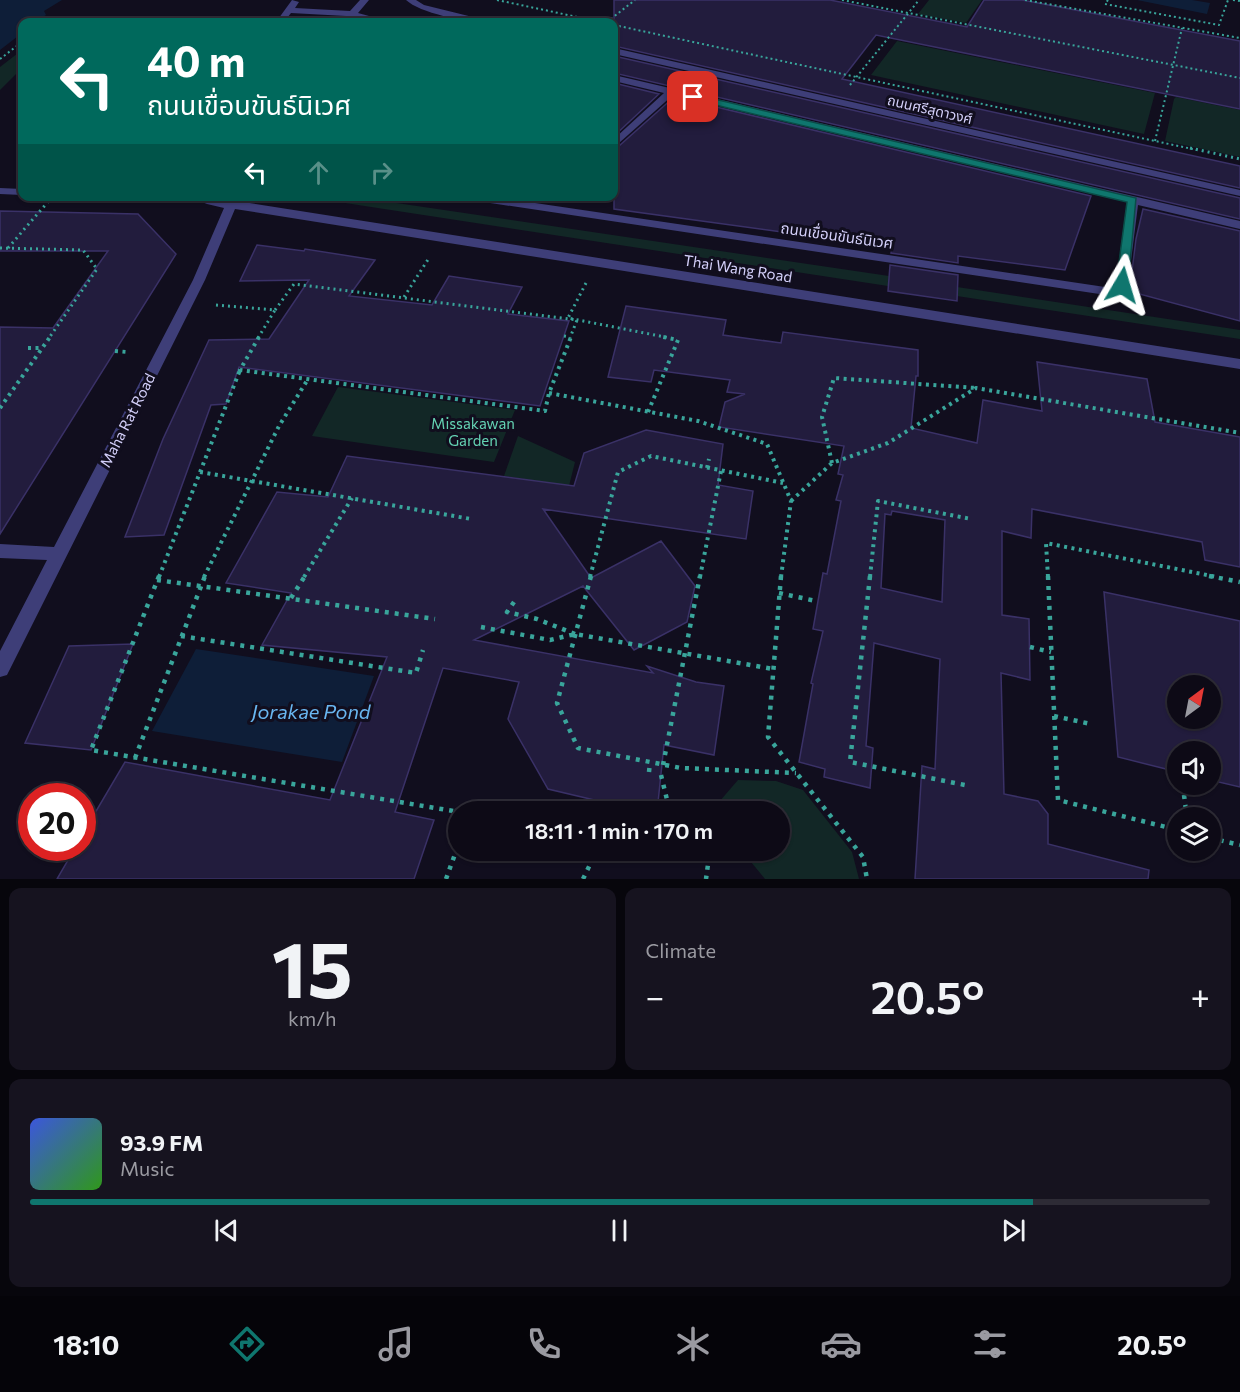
<!DOCTYPE html>
<html lang="en">
<head>
<meta charset="utf-8">
<style>
  body { margin:0; font-family:Commissioner,"Noto Sans Thai",sans-serif; background:#16131f; color:#f1f3f6; height:100vh; display:flex; flex-direction:column; font-size:22px; white-space:nowrap }
  * { box-sizing:border-box; margin:0 }
  p { font-size:20px; color:#9a9aa1 }
  .icon { flex:none; width:33px; height:33px; fill:none; stroke:currentColor; stroke-width:2; stroke-linecap:round; stroke-linejoin:round }
  .map { position:relative; height:879px; overflow:hidden }
  .drawer { display:flex; flex-direction:column; gap:9px; padding:9px; background:#07060c; flex:1 }
  .drawer>* { flex:none }
  .top-card { position:absolute; left:18px; top:18px; width:600px; height:183px; border-radius:12px; box-shadow:0 2px 4px #0004,0 0 0 2px #2d2b35; background:#00695c; color:#fff; overflow:hidden }
  .needle { width:39px; rotate:32deg }
  .buttons { position:absolute; left:1167px; top:675px; display:grid; gap:12px }
  .buttons a { display:grid; place-items:center; width:54px; height:54px; border-radius:50%; background:#0d0a16; box-shadow:0 2px 4px #0004,0 0 0 2px #2d2b35; font-size:30px }
  .speed { position:absolute; left:18px; top:783px; display:flex; gap:12px; font-size:30px; font-weight:700; text-align:center }
  .speed>* { display:grid; place-content:center; width:78px; height:78px; border-radius:50%; background:#0d0a16; box-shadow:0 2px 4px #0004,0 0 0 2px #2d2b35; line-height:1 }
  .speed .limit { border:9px solid #d22; background:#fff; color:#111 }
  .pin { position:absolute; display:grid; place-items:center; width:51px; height:51px; color:#fff; margin:-26px; border-radius:12px; box-shadow:0 3px 9px #0006 }
  .me { position:absolute; width:66px; margin:-33px; rotate:7deg; stroke-linejoin:round; filter:drop-shadow(0 0 4px #0008) }
  .turn { display:flex; align-items:center; gap:21px; height:126px; padding:0 30px; font-size:27px }
  .turn .icon { width:78px; height:78px; stroke-width:2.5 }
  .turn b { display:block; font-size:42px; line-height:51px }
  .lanes { display:flex; align-items:center; height:57px; padding:0 30px; background:#0003; justify-content:center; gap:30px; direction:ltr }
  .lanes .off { opacity:.35 }
  .big { font-size:45px; font-weight:600; line-height:1.1 }
  .drawer .widget { flex:1; display:flex; flex-direction:column; justify-content:center; gap:9px; min-width:0; padding:0 21px; border-radius:12px; background:#16131f }
  .drawer .dial { align-items:center; gap:0 }
  .dial b { font-size:78px; line-height:1 }
  .song { display:flex; align-items:center; gap:18px }
  .cover { width:72px; height:72px; border-radius:9px; background:linear-gradient(135deg,hsl(230 70% 55%),hsl(110 70% 35%)) }
  .played { height:6px; border-radius:3px; background:linear-gradient(90deg,#0f766e 85%,#2d2b35 85%) }
  .keys { display:flex; justify-content:space-around; direction:ltr }
  .heat { display:flex; justify-content:space-between; align-items:center; font-size:33px; direction:ltr }
  .drawer .tiles { flex:1; display:grid; gap:9px; grid-template-columns:1fr 1fr }
  .widget:last-child { grid-column:span 2 }
  .trip { position:absolute; left:448px; top:801px; width:342px; height:60px; border-radius:30px; background:#0d0a16; box-shadow:0 2px 4px #0004,0 0 0 2px #2d2b35; font-weight:600; line-height:60px; text-align:center }
  .tabs { display:flex; height:96px; justify-content:space-around; align-items:center; background:#050409; color:#9a9aa1 }
  .tabs .icon { width:42px; height:42px }
  .tabs .active { color:#0f766e }
  .tabs b { font-size:27px; color:#f1f3f6 }
  .map>svg:first-child { display:block }
  .green { fill:#122726 }
  .water { fill:#0e1e38 }
  .building { fill:#221c3d; stroke:#3a3167; stroke-width:1.5; fill-rule:evenodd }
  .lines { fill:none; stroke-linecap:round; stroke-linejoin:round }
  .path-far3 { stroke:#39a59b; stroke-width:2; stroke-dasharray:2 3; stroke-linecap:butt }
  .path-far2 { stroke:#39a59b; stroke-width:3; stroke-dasharray:2 4; stroke-linecap:butt }
  .path-far1 { stroke:#39a59b; stroke-width:4; stroke-dasharray:3 4.5; stroke-linecap:butt }
  .path { stroke:#39a59b; stroke-width:4.5; stroke-dasharray:4 6; stroke-linecap:butt }
  .minor { fill:#3e3e78; fill-rule:evenodd }
  .route { fill:#0f766e; stroke:#0a4d48; stroke-width:1.5 }
  .labels { text-anchor:middle; dominant-baseline:central; stroke-width:6; stroke-linejoin:round; paint-order:stroke }
  .far-street-label { font-size:14px; fill:#d4d0fa; stroke:#110e1e }
  .street-label { font-size:15px; fill:#d4d0fa; stroke:#110e1e }
  .park-label { font-size:15px; fill:#64d2b3; stroke:#110e1e }
  .near-water-label { font-size:20px; font-style:italic; fill:#69b6f0; stroke:#110e1e }
</style>
</head>
<body>
<div class="map">
<svg width="1240" height="879" viewBox="0 0 1240 879">
  <rect width="100%" height="100%" fill="#110e1e"/>
  <path class="green" d="M929 0H982L966 23 918 14Z
    M897 41 1155 93 1144 134 871 75Z
    M22 50V68L0 90V67Z
    M1176 97 1240 110V157L1165 141 1174 99Z
    M306 197H356L889 276 888 286Z
    M957 287 1240 330V339L957 296Z
    M338 387 515 410 494 462 312 436Z
    M518 436 575 462 569 486 504 476Z
    M738 780 776 781 803 790 852 852 859 879H765L742 851 780 850V812L722 811 719 802Z"/>
  <path class="water" d="M0 0H62L44 11 46 15 36 22H22V33L0 50Z
    M1137 0H1192L1210 3 1207 14Z
    M196 649 374 676 342 762 152 731Z"/>
  <path class="building" d="M614 0H830L967 27 984 0H1022L1240 41V109L876 35 842 79 1240 166V188L614 46Z
    M614 56 1240 198V219L614 73Z
    M614 83 659 94 614 136Z
    M674 97 1091 196 1065 270 958 256V263L891 253 892 247 614 209V142L620 145Z
    M1143 209 1240 231V321L1132 292 1135 279H1131L1136 239Z
    M0 211 138 214 176 254 0 534V327L53 328 108 251H0Z
    M257 245 304 251 305 249 375 260 349 296 432 305 449 276 522 287 508 314 569 321 540 406 239 367 226 404 211 405 164 535 125 537 163 439 209 340 269 339 309 280 240 281Z
    M890 265 958 275 957 301 888 291Z
    M626 306 726 320 723 335 781 343 783 332 918 350V376H916L911 428 977 443 983 400 1042 411 1037 362 1147 379 1155 422 1240 437V567L1205 560 1202 542 1032 509 1031 538 1002 531V615L1029 619 1030 680 1001 673 1004 794 1038 801 1048 814V844L1149 870 1148 879H915L922 766 935 769 940 659 874 643 866 746 873 748 870 788 824 777 825 769 799 762 813 684 811 683 823 631 813 629 823 573 827 574 841 501 836 500 843 475 838 474 844 446 719 427 725 402 745 394 727 392 730 380 654 370 651 382 608 377ZM892 511 945 520 942 602 881 588 885 514 891 515Z
    M646 430 723 444 718 485 753 491 746 539 543 509 591 578 661 541 695 586 687 622 634 650 583 586 474 640 653 673 647 666 696 682 724 686 714 755 664 745 657 812H645L548 789 508 719 519 682 443 668 395 812 434 820 414 879H57L75 848H82V835L125 762 330 800 387 657 262 645 291 593 226 583 277 492 328 497 347 456 574 486 584 453Z
    M1104 592 1240 621V787L1210 780V752H1178V772L1118 757ZM1178 686H1210V718H1178Z
    M133 644 91 750 25 743 69 646Z"/>
  <g class="lines">
    <path class="path-far3" d="M497 0 601 22
      M842 0 1240 78
      M1025 0 1240 38
      M1108 0 1105 4 1219 25 1228 0
      M1233 0 1240 1
      M49 22 53 20
      M607 22 635 0
      M614 25 1197 150
      M0 59 22 42
      M850 85 919 0
      M1155 141 1182 28"/>
    <path class="path-far2" d="M1190 148 1240 159
      M0 248 83 250 97 269 49 338
      M8 248 53 196
      M586 283 568 318 670 338
      M404 297 429 258
      M216 305 275 310
      M275 310 294 284 577 320 570 338
      M564 336 570 337
      M258 338 275 310"/>
    <path class="path-far1" d="M259 337 240 370 545 411 549 393 571 337
      M28 348H39
      M115 351 127 352
      M549 393 698 421 767 444 791 501 781 577
      M0 408 50 337
      M648 412 678 340 663 337
      M832 463 822 417 834 378 976 388
      M707 468 709 459
      M200 472 471 519
      M791 501 832 463 888 443 976 388 1240 433
      M159 577 240 370
      M204 577 279 426 308 379
      M304 577 352 498
      M590 577 618 472 651 456 783 483
      M700 577 721 471
      M870 577 878 501 971 519
      M1048 577 1046 543 1217 577"/>
    <path class="path" d="M159 576 91 750 459 812
      M591 576 557 703 578 748 681 768 796 773
      M781 576 768 737 863 857 867 879
      M870 576 850 762 965 785
      M1048 576 1058 800 1178 830
      M1209 576 1240 582
      M157 580 435 619
      M779 593 816 601
      M291 598 305 576
      M514 602 507 612 537 619 575 634
      M481 627 550 640 575 634 773 669
      M181 636 416 673 423 650
      M1030 647 1051 652
      M1054 716 1091 724
      M135 758 205 576
      M663 765 700 576
      M649 772 650 762
      M661 775 670 812
      M1184 795 1187 818
      M1210 838 1240 845
      M689 850 709 857 706 879
      M446 879 459 843
      M583 879 597 850"/>
    <path class="minor" d="M292 0 299 2 295 8 350 11 360 0H369L358 13 391 22H377L354 17 347 22 343 20 346 16 291 13 284 22H276Z
      M406 0H416L424 5 493 22C473 24 421 14 406 0Z
      M614 48 1240 190V196L614 54Z
      M614 75 1240 221V229L1138 205 1128 285 1106 295 457 198 456 196H488L1105 287 1116 283 1127 202 673 95 619 143 614 140 615 138 664 93 614 81Z
      M0 188 22 189V195L0 194Z
      M187 196H205L1240 359V369L235 209 205 280 7 675 0 677V651L47 560 0 558V544L54 547 193 280 224 208 207 204Z"/>
  </g>
  <path class="route" d="M693 94 1136 198 1128 285 1122 289 1116 285 1127 202 690 99 689 97Z"/>
  <g class="labels">
    <g class="far-street-label">
      <text transform="translate(930 109) rotate(13)">ถนนศรีสุดาวงศ์</text>
    </g>
    <g class="street-label">
      <text transform="translate(837 235) rotate(8)">ถนนเขื่อนขันธ์นิเวศ</text>
      <text transform="translate(738 268) rotate(9)">Thai Wang Road</text>
      <text transform="translate(127 420) rotate(-63)">Maha Rat Road</text>
    </g>
    <g class="park-label">
      <text x="473" y="423">Missakawan<tspan x="473" dy="17">Garden</tspan></text>
    </g>
    <g class="near-water-label">
      <text x="311" y="711">Jorakae Pond</text>
    </g>
  </g>
</svg>
<div class="buttons">
<a><svg class="needle" viewBox="-14 -14 28 28"><path d="M0-13l5 13h-10z" fill="#e53935"/><path d="M0 13l5-13h-10z" fill="#9a9aa1"/></svg></a>
<a><svg class="icon" aria-label="sound" viewBox="0 0 24 24"><path d="M4 9h4l5-4v14l-5-4H4zM17 9q2 3 0 6"/></svg></a>
<a><svg class="icon" aria-label="layers" viewBox="0 0 24 24"><path d="M12 4l9 5-9 5-9-5zM3 14l9 5 9-5"/></svg></a>
</div>
<div class="speed"><div class="limit">20</div></div>
<div class="pin" style="left:693px;top:97px;background:#d93025"><svg class="icon" aria-label="arrive" viewBox="0 0 24 24"><path d="M6 21V4h12l-3 4 3 4H6"/></svg></div>
<svg class="me" style="left:1122px;top:285px" viewBox="-20 -20 40 40"><path d="M0-17L14 15 0 8-14 15z" fill="#0f766e" stroke="#fff" stroke-width="4"/></svg>
<div class="trip">18:11 · 1 min · 170 m</div>
<div class="top-card">
<div class="turn"><svg class="icon" aria-label="left" viewBox="0 0 24 24"><path d="M17 20v-9H6M10 6l-5 5 5 5"/></svg><div><b>40 m</b>ถนนเขื่อนขันธ์นิเวศ</div></div>
<div class="lanes"><svg class="icon" aria-label="left" viewBox="0 0 24 24"><path d="M17 20v-9H6M10 6l-5 5 5 5"/></svg><svg class="icon off" aria-label="ahead" viewBox="0 0 24 24"><path d="M12 20V5M6 11l6-6 6 6"/></svg><svg class="icon off" aria-label="right" viewBox="0 0 24 24"><path d="M7 20v-9h11M14 6l5 5-5 5"/></svg></div>
</div>
</div>
<section class="drawer">
<div class="tiles">
<div class="widget dial"><b>15</b><p>km/h</p></div>
<div class="widget"><p>Climate</p>
<div class="heat"><a>−</a><b class="big">20.5°</b><a>+</a></div>
</div>
<div class="widget">
<div class="song"><i class="cover"></i><div><b>93.9 FM</b><p>Music</p></div></div>
<div class="played"></div>
<div class="keys"><svg class="icon" aria-label="previous" viewBox="0 0 24 24"><path d="M18 5L8 12l10 7zM5 5v14"/></svg><svg class="icon" aria-label="pause" viewBox="0 0 24 24"><path d="M8 5v14M16 5v14"/></svg><svg class="icon" aria-label="next" viewBox="0 0 24 24"><path d="M6 5l10 7-10 7zM19 5v14"/></svg></div>
</div>
</div>
</section>
<nav class="tabs">
<b>18:10</b>
<svg class="icon active" aria-label="directions" viewBox="0 0 24 24"><path d="M12 3l9 9-9 9-9-9zM9 14v-3h6M13 9l2 2-2 2"/></svg>
<svg class="icon" aria-label="music" viewBox="0 0 24 24"><path d="M9 18V5l10-2v13"/><circle cx="6" cy="18" r="3"/><circle cx="16" cy="16" r="3"/></svg>
<svg class="icon" aria-label="phone" viewBox="0 0 24 24"><path d="M5 4h4l2 5-3 2q2 4 5 5l2-3 5 2v4C11 20 4 13 5 4z"/></svg>
<svg class="icon" aria-label="climate" viewBox="0 0 24 24"><path d="M12 3v18M4 7l16 10M4 17L20 7"/></svg>
<svg class="icon" aria-label="car" viewBox="0 0 24 24"><path d="M5 17H2v-5l4-1 3-4h7l3 4 3 1v5h-3M9 17h6M6 11h13"/><circle cx="7" cy="17" r="2"/><circle cx="17" cy="17" r="2"/></svg>
<svg class="icon" aria-label="filters" viewBox="0 0 24 24"><path d="M4 7h16M4 17h16"/><circle cx="9" cy="7" r="2"/><circle cx="15" cy="17" r="2"/></svg>
<b>20.5°</b>
</nav>
</body>
</html>
